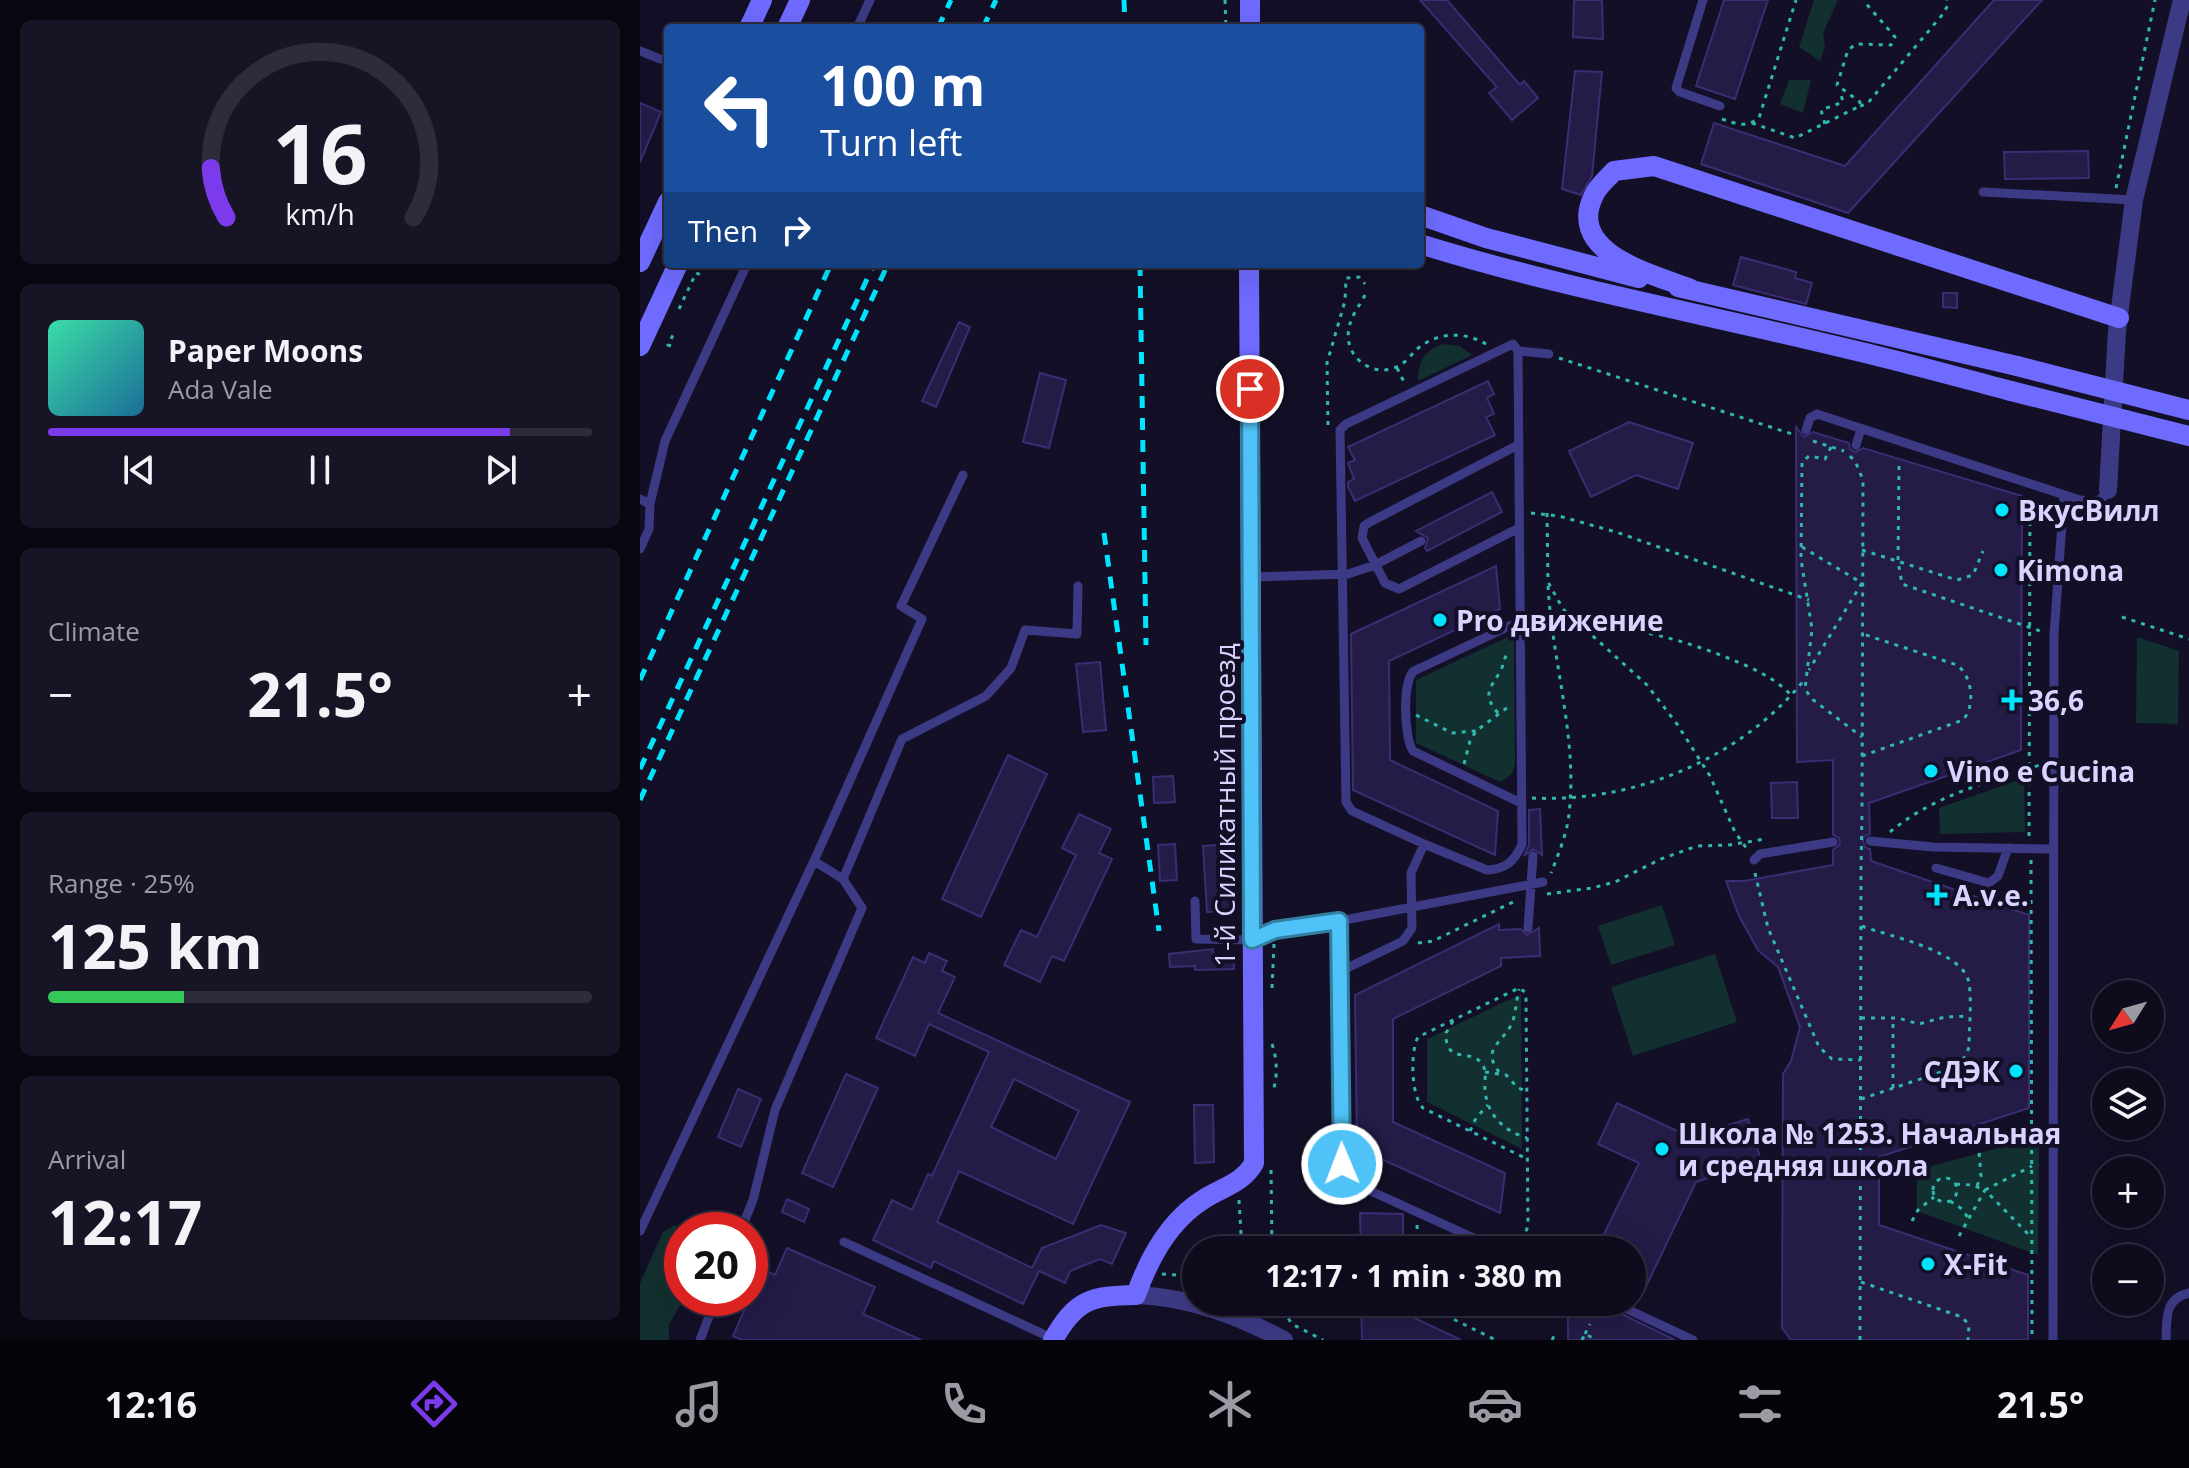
<!DOCTYPE html>
<html lang="en">
<head>
<meta charset="utf-8">
<style>
  body { margin:0; font-family:"Open Sans",sans-serif; background:#171425; color:#f1f3f6; height:100vh; display:flex; flex-direction:column; font-size:30px; white-space:nowrap }
  * { box-sizing:border-box; margin:0 }
  p { font-size:26px; color:#9b9ba3 }
  .icon { flex:none; width:44px; height:44px; fill:none; stroke:currentColor; stroke-width:2; stroke-linecap:round; stroke-linejoin:round }
  .map { position:relative; flex:1; overflow:hidden }
  .details { display:flex; flex-direction:column; gap:20px; padding:20px; background:#08060f; width:640px }
  .details>* { flex:none }
  .banner { position:absolute; left:24px; top:24px; width:760px; height:244px; border-radius:8px; box-shadow:0 8px 32px #0002,0 0 0 2px #2e2b3b; background:#1a4fa0; color:#fff; overflow:hidden }
  .needle { width:52px; rotate:233deg }
  .fabs { position:absolute; left:1452px; top:980px; display:grid; gap:16px }
  .fabs a { display:grid; place-items:center; width:72px; height:72px; border-radius:50%; background:#0e0b1c; box-shadow:0 8px 32px #0002,0 0 0 2px #2e2b3b; font-size:40px }
  .speed { position:absolute; left:24px; top:1212px; display:flex; gap:16px; font-size:40px; font-weight:700; text-align:center }
  .speed>* { display:grid; place-content:center; width:104px; height:104px; border-radius:50%; background:#0e0b1c; box-shadow:0 8px 32px #0002,0 0 0 2px #2e2b3b; line-height:1 }
  .speed .limit { border:12px solid #d22; background:#fff; color:#111 }
  .pin { position:absolute; display:grid; place-items:center; width:68px; height:68px; color:#fff; margin:-34px; border:4px solid #fff; border-radius:50%; box-shadow:0 2px 8px #0007 }
  .me { position:absolute; width:88px; margin:-44px; rotate:359deg; stroke-linejoin:round; filter:drop-shadow(0 0 6px #0008) }
  .turn { display:flex; align-items:center; gap:28px; height:168px; padding:0 24px; font-size:36px }
  .turn .icon { width:104px; height:104px; stroke-width:2.5 }
  .turn b { display:block; font-size:56px; line-height:68px }
  .then { display:flex; align-items:center; height:76px; padding:0 24px; background:#0003; gap:16px; font-size:30px }
  .big { font-size:60px; font-weight:700; line-height:1.1 }
  .details .widget { flex:1; display:flex; flex-direction:column; justify-content:center; gap:12px; min-width:0; padding:0 28px; border-radius:12px; background:#171425 }
  .details .dial { align-items:center; gap:0 }
  .dial svg { height:208px; overflow:visible; fill:none; stroke:#2e2b3b; stroke-width:7; stroke-linecap:round; text-anchor:middle }
  .dial text { fill:#f1f3f6; stroke:none }
  .song { display:flex; align-items:center; gap:24px }
  .cover { width:96px; height:96px; border-radius:12px; background:linear-gradient(135deg,hsl(160 70% 55%),hsl(200 70% 35%)) }
  .played { height:8px; border-radius:4px; background:linear-gradient(90deg,#7c3aed 85%,#2e2b3b 85%) }
  .keys { display:flex; justify-content:space-around; direction:ltr }
  .heat { display:flex; justify-content:space-between; align-items:center; font-size:44px; direction:ltr }
  .charge { height:12px; border-radius:6px; background:linear-gradient(90deg,#34c759 25%,#2e2b3b 0) }
  .trip { position:absolute; left:542px; top:1236px; width:464px; height:80px; border-radius:40px; background:#0e0b1c; box-shadow:0 8px 32px #0002,0 0 0 2px #2e2b3b; font-weight:700; line-height:80px; text-align:center }
  .dock { display:flex; height:128px; justify-content:space-around; align-items:center; background:#06040b; color:#9b9ba3 }
  .dock .icon { width:56px; height:56px }
  .dock .selected { color:#7c3aed }
  .dock b { font-size:36px; color:#f1f3f6 }
  main { display:flex; flex:1; min-height:0 }
  .map>svg:first-child { display:block }
  .green { fill:#12302f }
  .building { fill:#241b47; stroke:#3b2d73; stroke-width:2; fill-rule:evenodd }
  .lines { fill:none; stroke-linecap:round; stroke-linejoin:round }
  .path { stroke:#2fb8b0; stroke-width:3; stroke-dasharray:4 6; stroke-linecap:butt }
  .lane { stroke:#3d3a85; stroke-width:9 }
  .street { stroke:#3d3a85; stroke-width:18 }
  .secondary { stroke:#6f6bff; stroke-width:20 }
  .rail { stroke:#00e5ff; stroke-width:5; stroke-dasharray:12 10; stroke-linecap:butt }
  .path-bridge { stroke:#2fb8b0; stroke-width:3; stroke-dasharray:4 6; stroke-linecap:butt }
  .secondary-bridge { stroke:#6f6bff; stroke-width:20 }
  .route-casing { stroke:#337fa1; stroke-width:20 }
  .route { stroke:#4fc3f7; stroke-width:14 }
  .poi-dot { fill:#00e5ff; stroke:#130f26; stroke-width:3 }
  .labels { text-anchor:middle; dominant-baseline:central; stroke-width:8; stroke-linejoin:round; paint-order:stroke }
  .poi-label { font-size:28px; font-weight:bold; fill:#d9d4ff; stroke:#130f26; text-anchor:start }
  .street-label { font-size:28px; fill:#d9d4ff; stroke:#130f26 }
</style>
</head>
<body>
<main>
<section class="details">
<div class="widget dial"><svg viewBox="0 0 100 80">
<path d="M14 69A42 42 0 1 1 86 69"/>
<path d="M14 69A42 42 0 0 1 8 50" stroke="#7c3aed"/>
<text x="50" y="56" font-size="32" font-weight="700">16</text>
<text x="50" y="72" font-size="11">km/h</text>
</svg></div>
<div class="widget">
<div class="song"><i class="cover"></i><div><b>Paper Moons</b><p>Ada Vale</p></div></div>
<div class="played"></div>
<div class="keys"><svg class="icon" aria-label="previous" viewBox="0 0 24 24"><path d="M18 5L8 12l10 7zM5 5v14"/></svg><svg class="icon" aria-label="pause" viewBox="0 0 24 24"><path d="M8 5v14M16 5v14"/></svg><svg class="icon" aria-label="next" viewBox="0 0 24 24"><path d="M6 5l10 7-10 7zM19 5v14"/></svg></div>
</div>
<div class="widget"><p>Climate</p>
<div class="heat"><a>−</a><b class="big">21.5°</b><a>+</a></div>
</div>
<div class="widget"><p>Range · 25%</p><b class="big">125 km</b><div class="charge"></div></div>
<div class="widget"><p>Arrival</p><b class="big">12:17</b></div>
</section>
<div class="map">
<svg width="1549" height="1340" viewBox="0 0 1549 1340">
  <rect width="100%" height="100%" fill="#130f26"/>
  <path class="green" d="M1174 0H1198L1183 33 1185 47 1180 61 1159 47Z
    M1149 80H1171L1163 113 1140 104Z
    M804 344 820 346 832 355 778 381C778 362 785 349 804 344Z
    M874 634 875 764 872 774 860 782 776 743V680Z
    M1497 637 1539 651 1538 724 1496 723Z
    M1384 778 1385 832 1300 834 1299 808Z
    M1022 905 1035 945 971 965 958 926Z
    M1075 954 1097 1022 993 1056 971 987Z
    M881 994 882 1149 787 1102V1039Z
    M1399 1137 1398 1255 1277 1211V1170Z
    M34 1225 43 1230 44 1298 29 1325V1340H0V1283L23 1232Z"/>
  <path class="building" d="M780 0H807L880 85 884 81 898 98 872 120 849 93 857 87Z
    M934 0H962L963 39 933 37Z
    M1084 0H1128L1095 99 1056 86Z
    M1354 0H1402L1208 213 1061 164 1074 123 1205 166Z
    M935 71 962 72 952 176 941 195 922 189Z
    M0 103 21 112 0 162Z
    M1448 151 1449 178 1365 179 1364 152Z
    M1101 257 1156 272 1155 278 1172 283 1166 304 1093 285Z
    M1303 293H1317V308L1303 307Z
    M319 322 330 327 296 407 282 401Z
    M400 373 426 380 409 448 383 442Z
    M848 381 854 394 847 398 854 414 846 417 855 435 715 501 708 487V482L714 479 708 463 715 460 708 447Z
    M989 422 1053 443 1038 489 996 475 951 497 929 451Z
    M1156 427 1164 437 1173 432 1209 443 1210 449 1215 452 1223 448 1382 496 1381 750 1229 803 1230 834 1224 836 1223 841 1225 847 1230 849 1231 861 1389 915V1108L1239 1157V1225L1388 1275V1340H1151L1142 1328 1143 1074 1151 1061 1160 1027 1138 967 1118 950 1099 916 1086 881H1104L1193 865V850L1200 844 1199 838 1193 835V760L1157 762Z
    M852 492 862 512 787 551 785 548 788 538 776 531Z
    M856 566 860 609 749 661 750 760 858 811 855 855 713 790 711 634Z
    M460 662 466 730 443 732 436 664Z
    M368 755 407 774 341 917 302 899Z
    M533 776 535 802 514 803 513 777Z
    M1157 782 1158 818H1132L1131 783Z
    M900 809 902 855 893 849 884 856 889 845V810Z
    M439 814 471 829 459 853 472 859 424 961 412 956 400 982 364 965 381 930 397 937 436 855 422 848Z
    M535 844 537 880 520 881 518 845Z
    M591 844 595 911 567 912 563 846Z
    M859 924V930L881 929 887 935 899 928 900 956 861 958V966L753 1019V1122L865 1173 860 1213 717 1148 715 995Z
    M573 949V954H594V969L555 970V966L530 967 529 954Z
    M289 953 307 961 302 971 315 977 298 1013 490 1102 433 1224 319 1171 297 1222 392 1268 402 1248 461 1225 486 1233 472 1264 460 1259 430 1271 425 1283 399 1271 383 1304 294 1261 291 1268 233 1240 252 1200 272 1210 288 1174 292 1176 349 1052 289 1024 275 1056 236 1038 273 957 285 963ZM374 1079 439 1111 416 1159 351 1127Z
    M206 1074 238 1088 193 1187 162 1173Z
    M98 1089 121 1099 101 1147 78 1137Z
    M977 1103 1050 1137 1108 1119 1121 1160 1056 1182 1002 1295 992 1291V1250H956L999 1163 958 1144Z
    M554 1105H573L574 1162 555 1163Z
    M147 1199 169 1209 164 1222 142 1212Z
    M720 1213 763 1214V1250H721Z
    M147 1248 235 1287 223 1314 281 1340H102L93 1336 122 1269 135 1275Z
    M721 1302H764V1313L821 1340H722Z
    M928 1302H957L1035 1340H928Z"/>
  <g class="lines">
    <path class="path" d="M585 0 586 28
      M1220 106 1227 104 1303 14 1308 5 1307 0
      M1082 119C1096 124 1106 128 1119 118L1156 0
      M1112 123 1155 138 1220 106V102L1197 85 1208 50 1216 44 1251 45 1255 37 1223 0
      M1185 124 1181 110 1203 102 1200 91
      M1476 188 1515 0
      M725 295C720 305 711 316 709 328 703 354 729 377 754 368 764 365 770 356 777 349 797 332 824 331 846 344
      M39 309 56 273 64 276
      M31 346 28 345 33 335
      M919 358 1155 435
      M757 368 764 382
      M688 425 687 363 705 301 706 278 719 277 725 284
      M1173 441 1204 451
      M1191 447 1185 459 1169 456 1162 462 1161 559 1172 629 1165 689 1172 699 1222 737
      M1210 456 1216 463 1223 480 1222 812
      M1259 466 1258 561 1262 584 1403 632
      M891 513 919 516 976 532 1169 600
      M907 513 908 582 923 609 1007 685 1037 724 1070 776 1095 832 1107 849
      M1162 547 1222 583 1169 670
      M1222 550 1317 580 1333 575 1343 551
      M908 586C912 661 938 739 929 814 927 834 918 855 911 873
      M1482 617 1549 639
      M890 628C957 618 1026 633 1088 658 1110 667 1134 677 1151 695
      M858 713C842 695 850 688 860 672 864 665 863 659 868 653
      M776 715 812 733 836 731
      M1222 756 1323 720C1336 705 1332 676 1317 665L1223 634
      M824 764 830 741 836 731 868 707
      M892 798C994 803 1101 759 1165 679
      M1250 832C1294 795 1349 782 1403 764
      M1389 836 1390 496
      M1391 860 1392 1340
      M1115 873 1128 928 1179 1047 1192 1059 1221 1060
      M907 894 952 888 975 882 1021 859 1057 846 1089 845 1125 839
      M778 943 793 941 873 902
      M632 988 634 944
      M1221 1018H1258L1279 1024 1305 1017 1329 1016
      M813 1021 806 1033C805 1066 832 1047 843 1065 847 1073 844 1082 845 1090 847 1115 864 1131 887 1138
      M632 1044C637 1059 638 1075 633 1091
      M845 1072 866 1075 878 1088 887 1091
      M859 1072C842 1050 860 1044 870 1027 876 1017 876 1001 879 989
      M1253 1088V1020
      M1221 1099 1313 1068 1326 1056 1329 1047C1329 1027 1332 1004 1329 983 1324 951 1249 936 1221 926
      M830 1131 836 1118 848 1105
      M631 1170 632 1250
      M1293 1190a12 12 0 1 1 24 0a12 12 0 1 1-24 0Z
      M1316 1184 1332 1185 1345 1190 1392 1166
      M1337 1186 1341 1176 1338 1139
      M599 1200 602 1250
      M1310 1201 1322 1209 1329 1219
      M1272 1221 1278 1210 1294 1197
      M777 1225 778 1250
      M1319 1236 1345 1190 1392 1238
      M879 1250 888 1226 886 997 885 992 879 988 778 1037C770 1052 771 1096 783 1108L887 1159
      M522 1274 536 1275 556 1284
      M1221 1282 1322 1317 1329 1325 1328 1340
      M637 1302 652 1324 683 1340
      M778 1302 856 1340
      M949 1302 962 1308
      M945 1334 950 1324
      M912 1340 915 1334
      M942 1340 945 1334 957 1340
      M1220 1340 1221 870"/>
    <path class="lane" d="M1063 0 1036 88 1040 92 1080 106
      M217 28 230 0
      M0 51 20 59
      M1343 192 1494 200
      M878 351 909 354
      M1166 430 1170 418 1177 414 1440 500C1453 502 1462 503 1468 490
      M878 445 730 522 724 526 722 538 745 583 759 589 879 528
      M1216 445 1221 429
      M0 499 10 504 9 529 0 549
      M10 504 25 441 107 264
      M612 577 708 574 735 565 781 541
      M880 621 774 671C762 681 764 738 773 751L881 803
      M1230 841 1293 847 1413 849
      M1114 860 1120 854 1193 842
      M174 861 282 619 261 606 323 475
      M1296 868 1349 883 1358 876 1368 848
      M555 901 556 939 612 940 635 930 699 921 903 882
      M699 921 702 1164 704 1175 711 1182 860 1250
      M888 928 893 856
      M699 972 763 941 772 928 771 873 784 844 712 811 706 802 700 430 706 424 873 344 878 351 882 844C875 861 866 869 847 870L784 844
      M101 1230 113 1200 135 1110 222 908 203 879 262 739 346 696 371 668 385 630 437 634 438 586
      M0 1231 174 861 203 879
      M204 1242 414 1339
      M972 1302 1053 1340
      M60 1340 76 1298
      M1413 1340 1414 635 1424 495
      M1526 1340C1527 1318 1524 1299 1549 1293"/>
    <path class="street" d="M1468 490 1477 331 1494 200 1542 0
      M496 1295C549 1297 597 1315 644 1340"/>
    <path class="secondary" d="M610 0V28
      M109 28 122 0
      M147 28 160 0
      M780 215 846 238 999 278
      M780 244C918 287 1060 313 1200 347 1257 360 1314 376 1371 391
      M0 262 28 202
      M1038 287 1377 366
      M1051 289C1012 274 925 253 954 195 958 186 968 178 974 171L1014 166 1479 318
      M0 346 38 264
      M413 1340C436 1299 451 1296 496 1295 509 1258 530 1220 564 1199 583 1187 603 1183 614 1163L609 264"/>
    <path class="rail" d="M484 0 485 28
      M298 28 311 0
      M343 28 356 0
      M500 264 506 645
      M464 533 519 931
      M0 680 191 264
      M0 769 234 264
      M0 800 248 264"/>
    <path class="path-bridge" d="M1221 870 1222 812"/>
    <path class="secondary-bridge" d="M1377 366 1549 410
      M1371 391 1549 436"/>
  </g>
  <g class="lines">
    <g class="route-casing">
      <path id="route" d="M610 389 612 940 635 930 699 921 702 1164"/>
    </g>
    <use href="#route" class="route"/>
  </g>
  <g class="poi-dot">
    <circle cx="1362" cy="510" r="8"/>
    <circle cx="1361" cy="570" r="8"/>
    <circle cx="800" cy="620" r="8"/>
    <path d="M1368 688h8v8h8v8h-8v8h-8v-8h-8v-8h8z"/>
    <circle cx="1291" cy="771" r="8"/>
    <path d="M1293 883h8v8h8v8h-8v8h-8v-8h-8v-8h8z"/>
    <circle cx="1376" cy="1071" r="8"/>
    <circle cx="1022" cy="1149" r="8"/>
    <circle cx="1288" cy="1264" r="8"/>
  </g>
  <g class="labels">
    <g class="poi-label">
      <text x="1378" y="510">ВкусВилл</text>
      <text x="1377" y="570">Kimona</text>
      <text x="816" y="620">Pro движение</text>
      <text x="1388" y="700">36,6</text>
      <text x="1307" y="771">Vino e Cucina</text>
      <text x="1313" y="895">A.v.e.</text>
      <text x="1360" y="1071" text-anchor="end">СДЭК</text>
      <text x="1038" y="1133">Школа № 1253. Начальная<tspan x="1038" dy="32">и средняя школа</tspan></text>
      <text x="1304" y="1264">X-Fit</text>
    </g>
    <g class="street-label">
      <text transform="translate(584 805) rotate(-90)">1-й Силикатный проезд</text>
    </g>
  </g>
</svg>
<div class="fabs">
<a><svg class="needle" viewBox="-14 -14 28 28"><path d="M0-13l5 13h-10z" fill="#e53935"/><path d="M0 13l5-13h-10z" fill="#9b9ba3"/></svg></a>
<a><svg class="icon" aria-label="layers" viewBox="0 0 24 24"><path d="M12 4l9 5-9 5-9-5zM3 14l9 5 9-5"/></svg></a>
<a>+</a>
<a>−</a>
</div>
<div class="speed"><div class="limit">20</div></div>
<div class="pin" style="left:610px;top:389px;background:#d93025"><svg class="icon" aria-label="arrive" viewBox="0 0 24 24"><path d="M6 21V4h12l-3 4 3 4H6"/></svg></div>
<svg class="me" style="left:702px;top:1164px" viewBox="-20 -20 40 40"><circle r="17" fill="#4fc3f7" stroke="#fff" stroke-width="3"/><path d="M0-11L8 9 0 5-8 9z" fill="#fff"/></svg>
<div class="trip">12:17 · 1 min · 380 m</div>
<div class="banner">
<div class="turn"><svg class="icon" aria-label="left" viewBox="0 0 24 24"><path d="M17 20v-9H6M10 6l-5 5 5 5"/></svg><div><b>100 m</b>Turn left</div></div>
<div class="then">Then<svg class="icon" aria-label="right" viewBox="0 0 24 24"><path d="M7 20v-9h11M14 6l5 5-5 5"/></svg></div>
</div>
</div>
</main>
<nav class="dock">
<b>12:16</b>
<svg class="icon selected" aria-label="directions" viewBox="0 0 24 24"><path d="M12 3l9 9-9 9-9-9zM9 14v-3h6M13 9l2 2-2 2"/></svg>
<svg class="icon" aria-label="music" viewBox="0 0 24 24"><path d="M9 18V5l10-2v13"/><circle cx="6" cy="18" r="3"/><circle cx="16" cy="16" r="3"/></svg>
<svg class="icon" aria-label="phone" viewBox="0 0 24 24"><path d="M5 4h4l2 5-3 2q2 4 5 5l2-3 5 2v4C11 20 4 13 5 4z"/></svg>
<svg class="icon" aria-label="climate" viewBox="0 0 24 24"><path d="M12 3v18M4 7l16 10M4 17L20 7"/></svg>
<svg class="icon" aria-label="car" viewBox="0 0 24 24"><path d="M5 17H2v-5l4-1 3-4h7l3 4 3 1v5h-3M9 17h6M6 11h13"/><circle cx="7" cy="17" r="2"/><circle cx="17" cy="17" r="2"/></svg>
<svg class="icon" aria-label="filters" viewBox="0 0 24 24"><path d="M4 7h16M4 17h16"/><circle cx="9" cy="7" r="2"/><circle cx="15" cy="17" r="2"/></svg>
<b>21.5°</b>
</nav>
</body>
</html>
